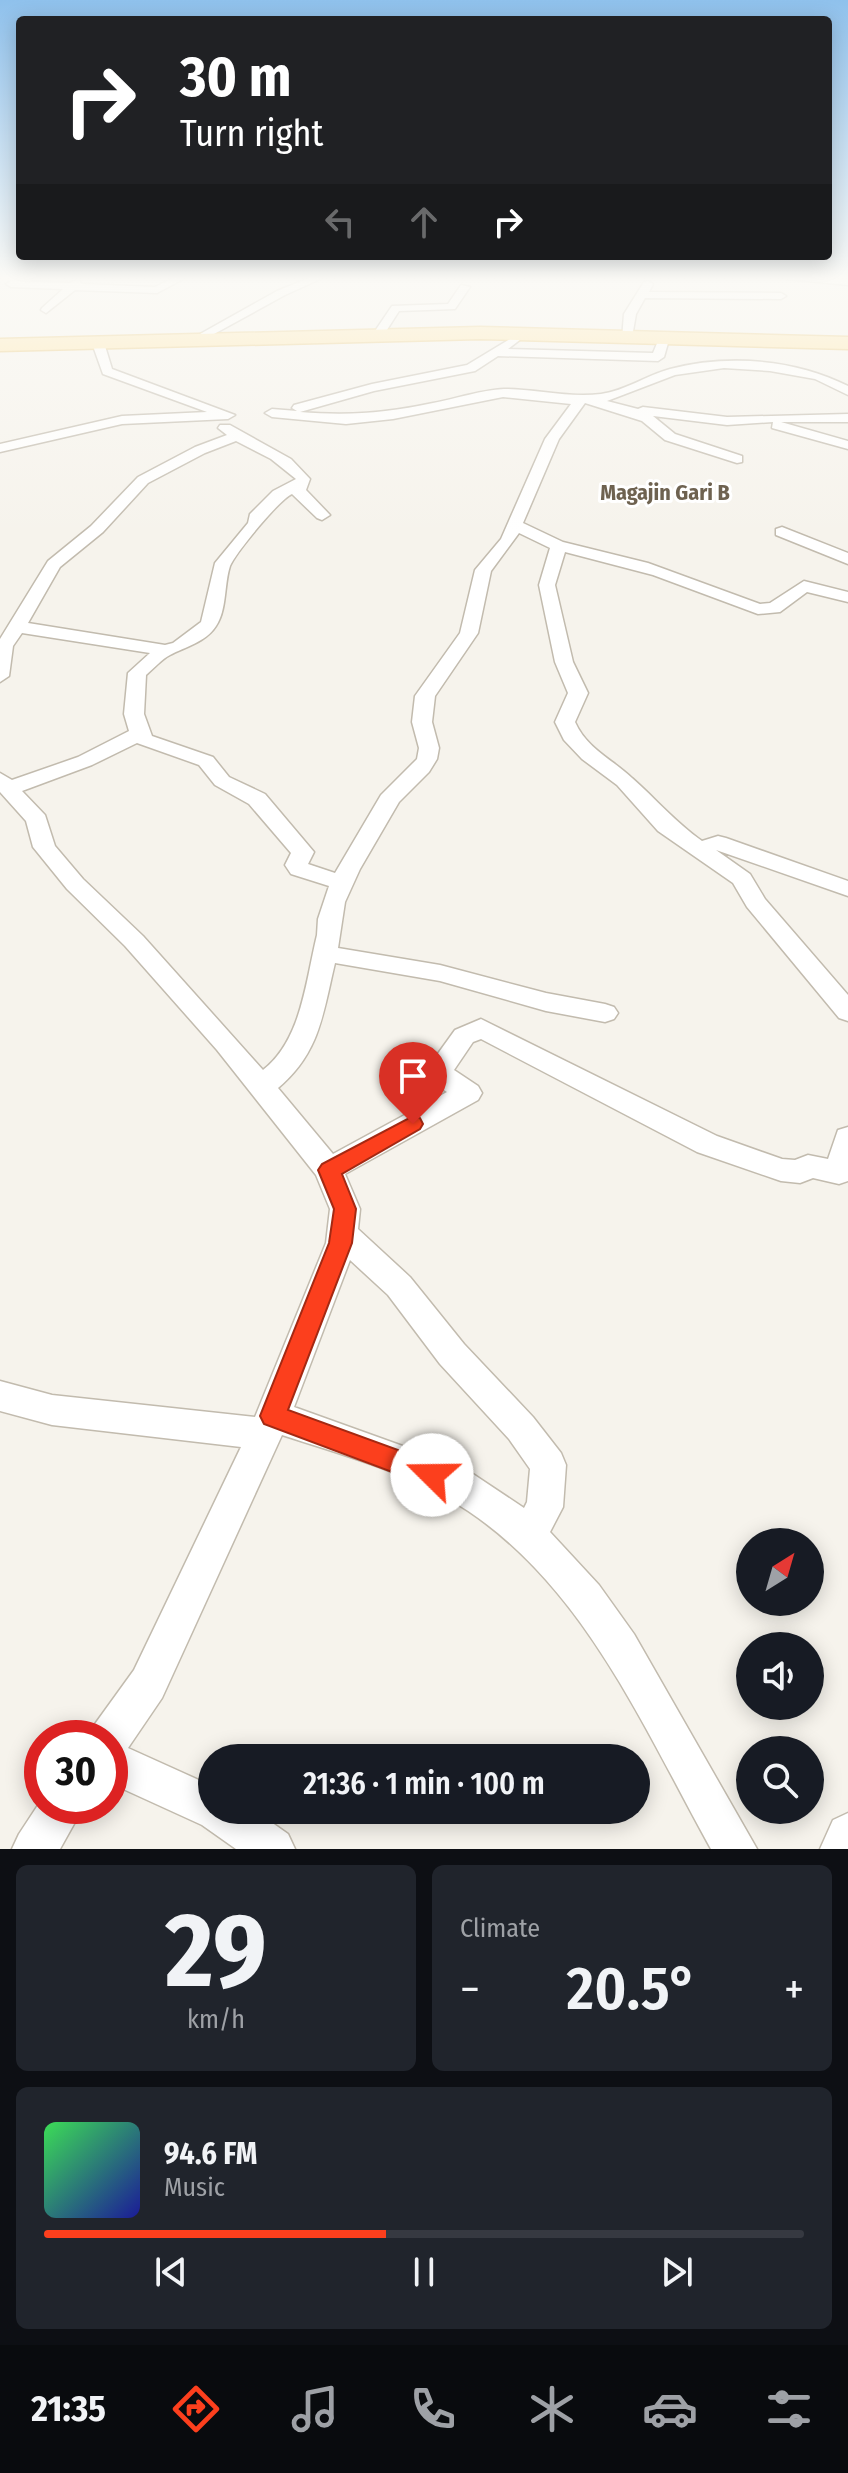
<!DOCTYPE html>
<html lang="en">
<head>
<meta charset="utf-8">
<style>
  body { margin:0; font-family:"Fira Sans Condensed",sans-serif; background:#20242c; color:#f1f3f6; height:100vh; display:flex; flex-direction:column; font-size:30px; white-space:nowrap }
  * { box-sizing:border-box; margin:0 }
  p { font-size:26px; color:#9ea1a6 }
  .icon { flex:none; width:44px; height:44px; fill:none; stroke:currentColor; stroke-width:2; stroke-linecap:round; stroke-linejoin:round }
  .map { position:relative; height:1849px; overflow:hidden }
  .details { display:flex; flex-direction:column; gap:16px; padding:16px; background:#0d0f14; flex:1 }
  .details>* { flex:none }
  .banner { position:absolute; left:16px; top:16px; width:816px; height:244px; border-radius:8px; box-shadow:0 4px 20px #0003; background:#202124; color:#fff; overflow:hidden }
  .needle { width:52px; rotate:37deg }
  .buttons { position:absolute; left:736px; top:1528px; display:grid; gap:16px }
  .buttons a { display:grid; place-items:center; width:88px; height:88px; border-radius:50%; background:#171b24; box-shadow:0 4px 20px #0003; font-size:40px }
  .speed { position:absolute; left:24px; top:1720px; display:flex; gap:16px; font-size:40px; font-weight:700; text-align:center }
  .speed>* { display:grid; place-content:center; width:104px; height:104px; border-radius:50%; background:#171b24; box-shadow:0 4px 20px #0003; line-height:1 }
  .speed .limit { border:12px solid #d22; background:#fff; color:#111 }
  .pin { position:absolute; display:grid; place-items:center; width:68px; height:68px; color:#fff; margin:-82px -34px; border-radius:50% 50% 50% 0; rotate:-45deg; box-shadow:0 0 8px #0007 }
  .pin .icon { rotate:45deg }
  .me { position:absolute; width:88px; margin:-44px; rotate:292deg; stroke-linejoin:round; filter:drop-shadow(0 0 6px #0008) }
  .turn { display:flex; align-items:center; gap:28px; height:168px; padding:0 32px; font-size:36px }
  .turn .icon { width:104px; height:104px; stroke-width:2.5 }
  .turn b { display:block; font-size:56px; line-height:68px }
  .lanes { display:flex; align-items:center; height:76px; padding:0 32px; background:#0003; justify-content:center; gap:40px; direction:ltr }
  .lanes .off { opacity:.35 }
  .big { font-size:60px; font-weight:600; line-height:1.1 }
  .details .tile { flex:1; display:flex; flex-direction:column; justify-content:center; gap:12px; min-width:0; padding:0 28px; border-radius:12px; background:#20242c }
  .details .dial { align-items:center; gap:0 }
  .dial b { font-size:104px; line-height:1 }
  .song { display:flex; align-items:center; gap:24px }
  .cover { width:96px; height:96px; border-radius:12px; background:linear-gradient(135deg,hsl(130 70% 55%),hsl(240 70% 35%)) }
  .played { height:8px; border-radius:4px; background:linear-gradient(90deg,#fc3f1d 45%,#363941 45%) }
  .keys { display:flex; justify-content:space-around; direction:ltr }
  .heat { display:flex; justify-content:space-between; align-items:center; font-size:44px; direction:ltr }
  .details .tiles { flex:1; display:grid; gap:16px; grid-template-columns:1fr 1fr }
  .tile:last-child { grid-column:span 2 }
  .trip { position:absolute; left:198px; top:1744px; width:452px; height:80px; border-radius:40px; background:#171b24; box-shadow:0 4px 20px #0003; font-weight:600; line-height:80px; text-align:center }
  .tab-bar { display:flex; height:128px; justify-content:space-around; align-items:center; background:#090b0e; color:#9ea1a6 }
  .tab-bar .icon { width:56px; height:56px }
  .tab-bar .current { color:#fc3f1d }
  .tab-bar b { font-size:36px; color:#f1f3f6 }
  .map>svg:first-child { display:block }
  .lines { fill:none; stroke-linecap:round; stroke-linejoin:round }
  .street-casing { stroke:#c2bbae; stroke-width:3 }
  .primary-casing { stroke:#e6c16a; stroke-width:3 }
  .street { fill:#fff; fill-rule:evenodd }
  .primary { fill:#ffe39c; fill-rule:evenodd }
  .route { fill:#fc3f1d; stroke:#a42913; stroke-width:2 }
  .labels { text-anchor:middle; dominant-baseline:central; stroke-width:6; stroke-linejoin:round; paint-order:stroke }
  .far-neighbourhood-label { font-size:22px; font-weight:bold; fill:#6e6250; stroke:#fff }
</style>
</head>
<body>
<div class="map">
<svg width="848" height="1849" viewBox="0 0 848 1849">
  <rect width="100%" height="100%" fill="#f6f3ec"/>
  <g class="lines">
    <g class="street-casing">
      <path id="street" d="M177 276H189L157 293 75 290 46 313 41 310 42 308 63 289 11 287 6 284 11 281 70 283 78 279 82 284 155 287Z
        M314 276H327L285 295 203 340 193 338 277 291Z
        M781 276 848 279V285L786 279Z
        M648 281 653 284 649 292 781 293 786 296 781 299 645 298 636 314 632 337 622 339 624 314 644 282Z
        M461 285 470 287 455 309 399 311 383 336 373 334 392 306 448 304Z
        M515 336 521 339 508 349 653 353 658 341 668 343 664 357 658 361 498 356 475 371 374 391 300 412C348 416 386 413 433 403 455 399 481 390 504 389 537 389 568 398 601 394 625 391 647 375 670 369 727 354 795 359 848 386V395L815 379 770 371 724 368 675 375 607 401 638 409 643 407 727 417 848 414V422H781L848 441V449L772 428 773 422 727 425 653 416 675 434 742 456V462L737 463 665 440 642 421 585 403 559 439 523 523 563 542 648 563 760 604 770 603 804 581 848 592V602L807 592 780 612 758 614 653 575 565 552 555 585 573 662 588 693 575 722C587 749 612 759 632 778 656 799 675 822 702 841L718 836 726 838 848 881V896L716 850 750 874 765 899 848 995V1021L839 1018 747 907 733 883 658 831 617 785 582 759 564 740 555 722 568 693 555 662 539 585 550 548 519 533 491 571 478 633 435 696 432 722 439 748 437 759 429 772 399 802 360 869 345 902 338 948 440 965 546 993 605 1004 614 1007 618 1013 614 1019 605 1022 546 1011 440 981 335 963C323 1013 320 1053 278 1088L333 1154 447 1092 428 1080 424 1073 455 1030 481 1019 717 1136 782 1159 795 1160 808 1155 828 1159 838 1130 848 1127V1181L839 1184 813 1178 800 1183 781 1181 697 1152 481 1039 473 1042 454 1070 478 1086 482 1093 478 1100 345 1174 360 1209 358 1229 410 1277 464 1344 533 1417 561 1453 566 1465 563 1507 550 1532 599 1585 634 1634 757 1849H711C641 1723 578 1572 447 1498 396 1469 337 1453 282 1435L162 1698 128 1748 212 1786V1810H254L288 1834 295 1849H236L202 1825 110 1783V1738H90L95 1724 134 1670 241 1447 52 1425 0 1411V1381L52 1395 255 1417 326 1243 330 1209 316 1175 217 1050 125 946 67 889 33 847 26 821 0 792V773L12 780 78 757 129 731 124 714 128 673 150 653 22 633 13 646 9 676 0 682V639L48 561 91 526 138 477 195 447 227 435 218 428 220 425H230L291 459 310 479 306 490 330 515 322 520 317 518 292 494C280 499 236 552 230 566 224 584 227 610 216 626 206 642 185 647 170 655 162 659 154 668 146 675L144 714 152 736 213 757 229 777 265 794 314 852 308 864 335 873 381 795 417 759 419 748 412 722 415 696 460 633 475 570 501 539 545 439 571 404 503 397 393 419 346 424 272 417 265 413 272 409 297 411 292 408 294 405 372 384 467 365ZM236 441 271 459 296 479 273 491 250 514 248 523 215 563 201 622 173 643 165 645 28 623 60 567 103 532 148 483 205 453ZM137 743 199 765 215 785 249 804 291 853 285 865 291 874 329 886 318 919 317 935C306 979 302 1040 263 1070L143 936 83 879 55 846 45 815 22 791 92 765ZM350 1260 388 1295 440 1364 509 1439 530 1469 527 1502 524 1508 473 1474 450 1463 294 1407Z
        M99 342 105 346 112 369 235 415 228 419 122 424 0 452V444L122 416 207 412 103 374 93 346Z
        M782 527 848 553V564L776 535V529Z
        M42 1799V1806H84L60 1849H12L19 1834Z
        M848 1813V1849H820L833 1820Z"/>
    </g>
    <g class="primary-casing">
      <path id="primary" d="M480 327 848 337V349L480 339 0 351V339Z"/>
    </g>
    <use href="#street" class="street"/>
    <use href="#primary" class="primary"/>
  </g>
  <linearGradient id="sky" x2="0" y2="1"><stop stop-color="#8fc1ec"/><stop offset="0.52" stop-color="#fbfaf6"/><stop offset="1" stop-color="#fbfaf6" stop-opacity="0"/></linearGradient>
  <rect width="848" height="534" fill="url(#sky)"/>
  <path class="route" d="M413 1116 420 1118 423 1124 420 1129 342 1174 356 1209 352 1243 288 1410 442 1466 446 1475 442 1484 432 1487 264 1424 260 1416 329 1243 334 1209 318 1170 322 1164Z"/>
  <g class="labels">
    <g class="far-neighbourhood-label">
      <text x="665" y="492">Magajin Gari B</text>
    </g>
  </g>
</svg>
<div class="buttons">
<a><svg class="needle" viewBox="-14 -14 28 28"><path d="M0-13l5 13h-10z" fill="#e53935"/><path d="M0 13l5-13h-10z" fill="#9ea1a6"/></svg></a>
<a><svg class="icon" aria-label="sound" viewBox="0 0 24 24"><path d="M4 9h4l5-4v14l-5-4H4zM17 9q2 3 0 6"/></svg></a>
<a><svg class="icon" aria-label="search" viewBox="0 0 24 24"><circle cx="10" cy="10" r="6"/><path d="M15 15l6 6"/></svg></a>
</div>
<div class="speed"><div class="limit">30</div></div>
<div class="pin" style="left:413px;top:1124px;background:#d93025"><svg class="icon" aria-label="arrive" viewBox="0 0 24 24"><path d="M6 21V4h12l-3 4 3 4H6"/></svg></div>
<svg class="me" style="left:432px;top:1475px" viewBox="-20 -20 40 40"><circle r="19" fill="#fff"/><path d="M0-13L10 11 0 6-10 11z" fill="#fc3f1d"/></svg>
<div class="trip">21:36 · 1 min · 100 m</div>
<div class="banner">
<div class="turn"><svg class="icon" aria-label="right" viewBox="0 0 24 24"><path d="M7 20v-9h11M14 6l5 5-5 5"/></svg><div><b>30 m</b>Turn right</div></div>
<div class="lanes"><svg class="icon off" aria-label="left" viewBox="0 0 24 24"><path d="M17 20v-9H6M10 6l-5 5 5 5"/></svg><svg class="icon off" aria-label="ahead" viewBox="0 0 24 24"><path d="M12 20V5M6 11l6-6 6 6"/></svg><svg class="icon" aria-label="right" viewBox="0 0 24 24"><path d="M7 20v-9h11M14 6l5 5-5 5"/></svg></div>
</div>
</div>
<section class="details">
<div class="tiles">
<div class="tile dial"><b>29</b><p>km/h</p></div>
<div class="tile"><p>Climate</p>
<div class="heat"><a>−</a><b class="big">20.5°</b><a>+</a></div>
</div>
<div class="tile">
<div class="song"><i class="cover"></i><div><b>94.6 FM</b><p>Music</p></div></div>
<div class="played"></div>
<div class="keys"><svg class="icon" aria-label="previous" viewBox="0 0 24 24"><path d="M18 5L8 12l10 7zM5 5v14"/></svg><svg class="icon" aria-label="pause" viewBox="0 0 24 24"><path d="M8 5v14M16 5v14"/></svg><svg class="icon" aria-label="next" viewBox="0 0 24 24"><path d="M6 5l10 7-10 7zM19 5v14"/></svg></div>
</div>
</div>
</section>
<nav class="tab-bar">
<b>21:35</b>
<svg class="icon current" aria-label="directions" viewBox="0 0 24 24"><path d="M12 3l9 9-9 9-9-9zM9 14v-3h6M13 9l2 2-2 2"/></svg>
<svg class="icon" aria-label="music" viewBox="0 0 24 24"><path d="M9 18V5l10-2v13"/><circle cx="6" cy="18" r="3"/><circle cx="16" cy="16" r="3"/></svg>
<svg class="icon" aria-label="phone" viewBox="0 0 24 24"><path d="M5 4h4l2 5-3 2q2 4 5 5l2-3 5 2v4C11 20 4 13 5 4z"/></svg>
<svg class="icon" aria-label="climate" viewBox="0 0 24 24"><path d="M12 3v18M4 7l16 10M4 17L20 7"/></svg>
<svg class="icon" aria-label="car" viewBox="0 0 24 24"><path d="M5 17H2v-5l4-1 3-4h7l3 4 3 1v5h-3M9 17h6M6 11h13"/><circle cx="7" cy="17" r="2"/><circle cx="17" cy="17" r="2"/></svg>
<svg class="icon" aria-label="filters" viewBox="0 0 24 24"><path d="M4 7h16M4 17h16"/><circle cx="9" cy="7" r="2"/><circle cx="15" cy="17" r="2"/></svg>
</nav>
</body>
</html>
